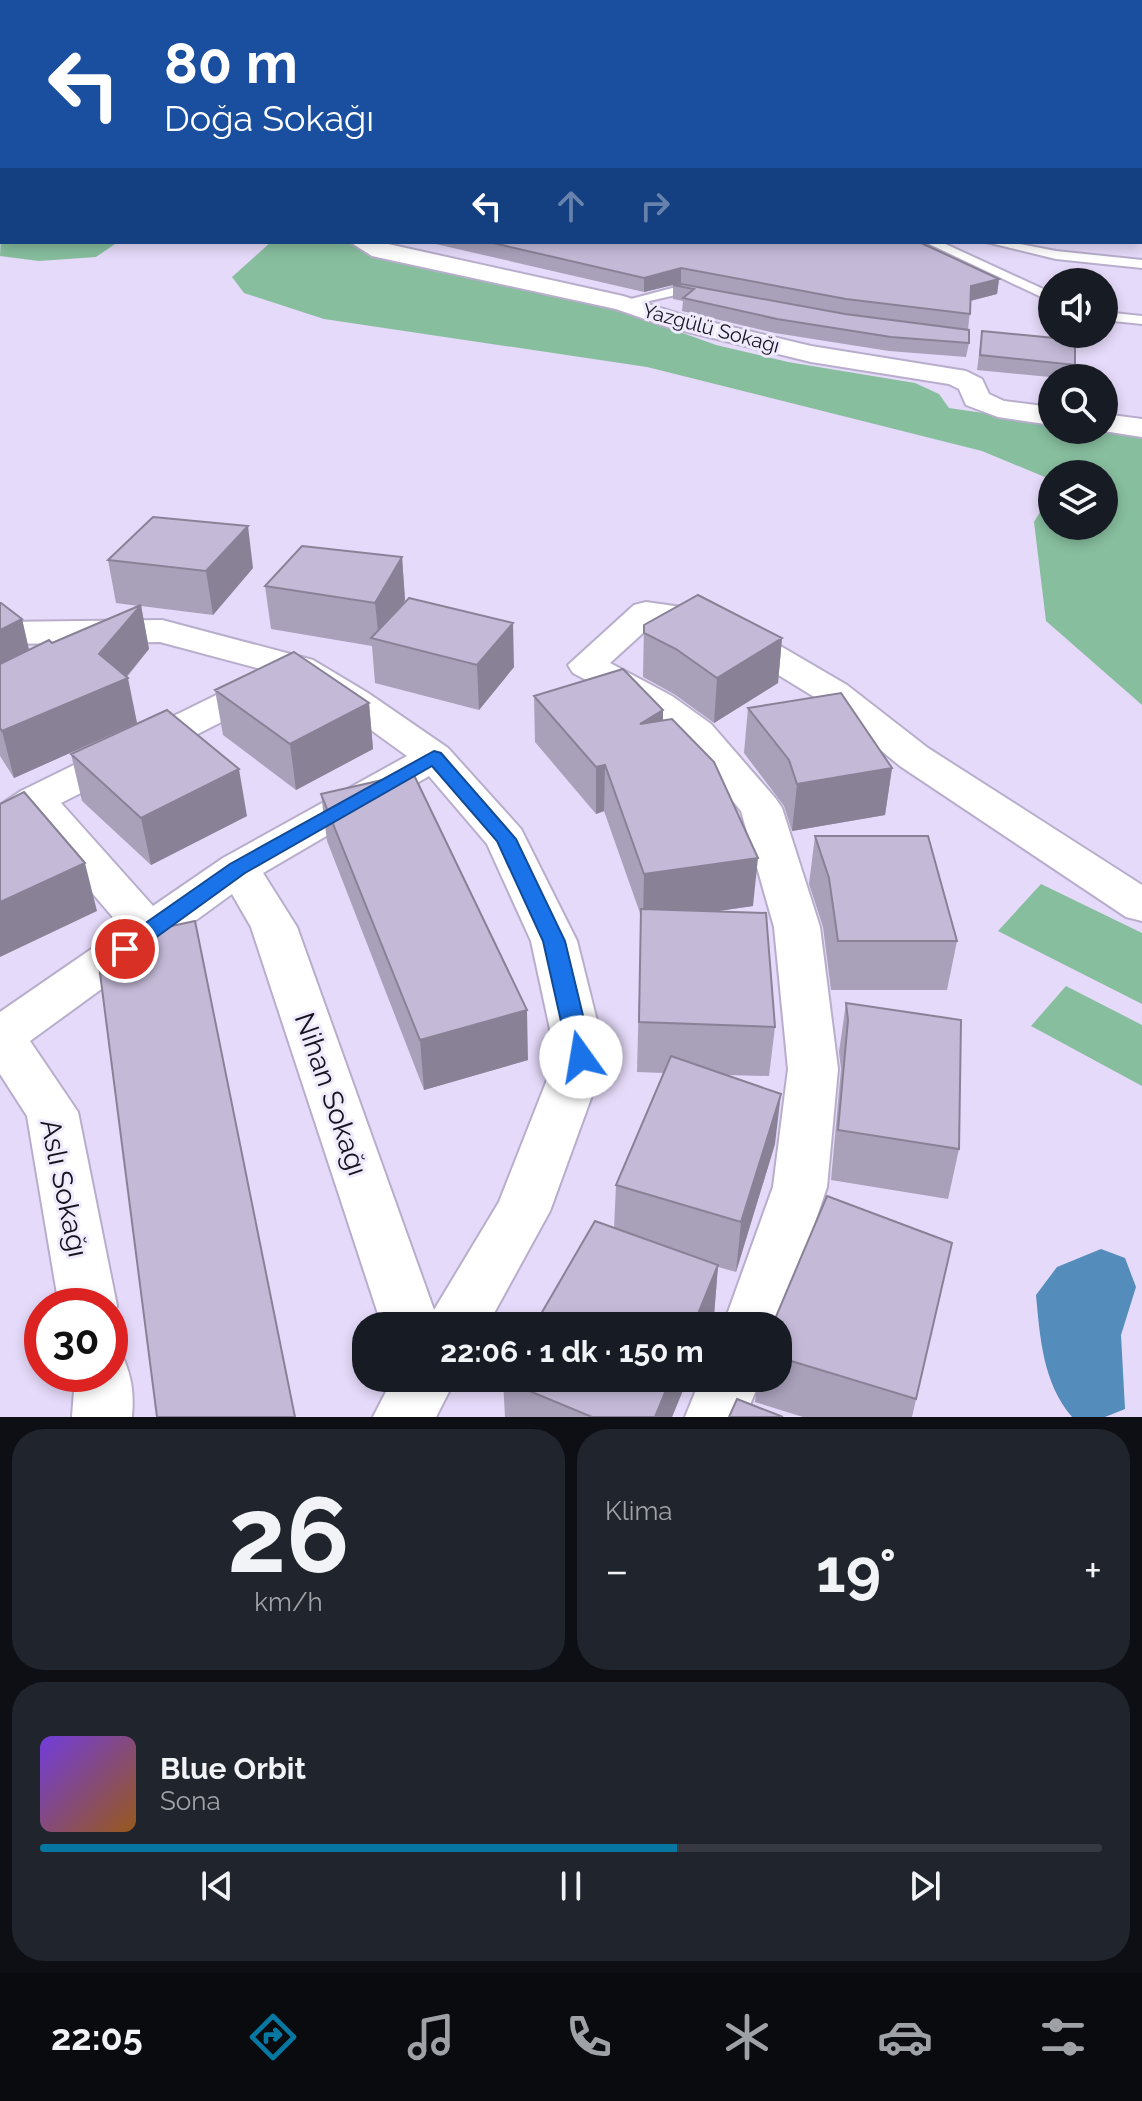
<!DOCTYPE html>
<html lang="tr">
<head>
<meta charset="utf-8">
<style>
  body { margin:0; font-family:Raleway,sans-serif; background:#20242c; color:#f1f3f6; height:100vh; display:flex; flex-direction:column; font-size:30px; white-space:nowrap }
  * { box-sizing:border-box; margin:0 }
  p { font-size:26px; color:#9ea1a6 }
  .icon { flex:none; width:44px; height:44px; fill:none; stroke:currentColor; stroke-width:2; stroke-linecap:round; stroke-linejoin:round }
  .map { position:relative; height:1417px; overflow:hidden }
  .panel { display:flex; flex-direction:column; gap:12px; padding:12px; background:#0d0f14; flex:1 }
  .panel>* { flex:none }
  .guide { position:absolute; left:0px; top:0px; width:1142px; height:244px; box-shadow:0 4px 12px #0003; background:#1a4fa0; color:#fff; overflow:hidden }
  .tools { position:absolute; left:1038px; top:268px; display:grid; gap:16px }
  .tools a { display:grid; place-items:center; width:80px; height:80px; border-radius:50%; background:#171b24; box-shadow:0 4px 12px #0003; font-size:40px }
  .speed { position:absolute; left:24px; top:1288px; display:flex; gap:16px; font-size:40px; font-weight:700; text-align:center }
  .speed>* { display:grid; place-content:center; width:104px; height:104px; border-radius:50%; background:#171b24; box-shadow:0 4px 12px #0003; line-height:1 }
  .speed .limit { border:12px solid #d22; background:#fff; color:#111 }
  .pin { position:absolute; display:grid; place-items:center; width:68px; height:68px; color:#fff; margin:-34px; border:4px solid #fff; border-radius:50%; box-shadow:0 2px 8px #0007 }
  .me { position:absolute; width:88px; margin:-44px; rotate:347deg; stroke-linejoin:round; filter:drop-shadow(0 0 6px #0008) }
  .turn { display:flex; align-items:center; gap:28px; height:168px; padding:0 32px; font-size:36px }
  .turn .icon { width:104px; height:104px; stroke-width:2.5 }
  .turn b { display:block; font-size:56px; line-height:68px }
  .lanes { display:flex; align-items:center; height:76px; padding:0 32px; background:#0003; justify-content:center; gap:40px; direction:ltr }
  .lanes .off { opacity:.35 }
  .big { font-size:60px; font-weight:700; line-height:1.1 }
  .panel .card { flex:1; display:flex; flex-direction:column; justify-content:center; gap:12px; min-width:0; padding:0 28px; border-radius:32px; background:#20242c }
  .panel .dial { align-items:center; gap:0 }
  .dial b { font-size:104px; line-height:1 }
  .song { display:flex; align-items:center; gap:24px }
  .cover { width:96px; height:96px; border-radius:12px; background:linear-gradient(135deg,hsl(260 70% 55%),hsl(30 70% 35%)) }
  .played { height:8px; border-radius:4px; background:linear-gradient(90deg,#0677a1 60%,#363941 60%) }
  .keys { display:flex; justify-content:space-around; direction:ltr }
  .heat { display:flex; justify-content:space-between; align-items:center; font-size:44px; direction:ltr }
  .panel .tiles { flex:1; display:grid; gap:12px; grid-template-columns:1fr 1fr }
  .card:last-child { grid-column:span 2 }
  .trip { position:absolute; left:352px; top:1312px; width:440px; height:80px; border-radius:32px; background:#171b24; box-shadow:0 4px 12px #0003; font-weight:700; line-height:80px; text-align:center }
  .dock { display:flex; height:128px; justify-content:space-around; align-items:center; background:#090b0e; color:#9ea1a6 }
  .dock .icon { width:56px; height:56px }
  .dock .current { color:#0677a1 }
  .dock b { font-size:36px; color:#f1f3f6 }
  .map>svg:first-child { display:block }
  .green { fill:#87be9e }
  .water { fill:#548cbc }
  .lines { fill:none; stroke-linecap:round; stroke-linejoin:round }
  .lane-casing { stroke:#b8aecc; stroke-width:4 }
  .street-casing { stroke:#b8aecc; stroke-width:4 }
  .secondary-casing { stroke:#b8aecc; stroke-width:4 }
  .lane { fill:#fff; fill-rule:evenodd }
  .street { fill:#fff; fill-rule:evenodd }
  .secondary { fill:#fff; fill-rule:evenodd }
  .wall { fill:#a9a0ba }
  .shaded-wall { fill:#898297 }
  .building { fill:#c4bad8; stroke:#898297; stroke-width:2 }
  .route { fill:#1a73e8; stroke:#114b97; stroke-width:2 }
  .labels { text-anchor:middle; dominant-baseline:central; stroke-width:6; stroke-linejoin:round; paint-order:stroke }
  .far-street-label { font-size:20px; fill:#17141e; stroke:#f0eafd }
  .near-street-label { font-size:28px; fill:#17141e; stroke:#f0eafd }
</style>
</head>
<body>
<div class="map">
<svg width="1142" height="1417" viewBox="0 0 1142 1417">
  <rect width="100%" height="100%" fill="#e5daf9"/>
  <path class="green" d="M2 215V242H118L96 257 39 261 0 256Z
    M271 242H347L368 253 563 296 627 313 716 345 788 362 915 383 939 394 949 408 1052 423V430H1104L1142 435V705L1046 621 1034 522 1052 492V526H1104V474H1052V480L982 451 647 367 324 319 244 293 232 277Z
    M1041 884 1142 933V1004L998 931Z
    M1066 986 1142 1025V1086L1031 1026Z"/>
  <path class="water" d="M1101 1249 1125 1258 1136 1287 1121 1335 1125 1409 1105 1417H1072C1043 1383 1040 1338 1036 1295L1057 1267Z"/>
  <g class="lines">
    <g class="lane-casing">
      <path id="lane" d="M925 242H941L1052 293V302Z
        M986 242H1010L1056 251 1142 260V268L1056 259Z
        M680 286 703 293 697 297 680 294 623 307 616 303Z
        M1104 312 1142 316V324L1104 320Z"/>
    </g>
    <g class="street-casing">
      <path id="street" d="M591 0H621L589 2Z
        M0 122H2V134H0Z
        M350 242H379L623 296 685 316 811 346 966 371 982 379 989 394 1004 401 1052 407V425L998 417 966 405 959 389 949 384 811 362 668 327 616 309 372 256Z
        M1104 414 1142 419V437L1097 430H1104Z
        M646 602 724 613 847 685 928 748 1142 885V921L1126 917 900 766 821 701 703 629 654 623 610 663 672 696 711 724 776 799 782 808 820 927 838 1069 827 1187 778 1332V1326H723L773 1187 788 1069 774 927 741 811 683 740 646 712 573 673 568 665 634 605Z
        M162 620 313 660 368 693 448 748 521 829 577 941 606 1057 550 1211 487 1326H382L251 927 232 894 30 1041 78 1112 117 1306 110 1320V1306H59L27 1116 0 1074V1012L122 928 32 822 15 835 0 838V805L21 791 253 677 266 674 279 677 285 685 279 693 61 803 153 906 223 858 407 756 342 709 287 676 160 642 0 644V622ZM429 776 487 844 531 941 556 1057 499 1202 434 1310 297 927 263 873Z
        M110 1350 122 1355C132 1377 134 1393 132 1417H72L74 1391 71 1374H110Z
        M393 1378H456L436 1417H373Z
        M701 1378H761L745 1417H685Z"/>
    </g>
    <g class="secondary-casing">
      <path id="secondary" d="M1140 209 1142 210V226L1140 225Z"/>
    </g>
    <use href="#lane" class="lane"/>
    <use href="#street" class="street"/>
    <use href="#secondary" class="secondary"/>
  </g>
  <path class="wall" d="M0 0H298L296 2H2V115L0 114Z
    M1140 21 1142 22V185H1140Z
    M427 242H919L999 279 997 294 971 301 968 330 969 343 966 357 889 351 775 333 682 311 683 301 673 299V285L681 283 644 292Z
    M982 331 1075 365 1072 378H1060L977 370Z
    M402 557 405 600 401 606 514 667 479 710 375 683 372 646 271 629 265 586Z
    M108 560 253 568 213 615 141 606 149 649 127 677 137 723 14 778 0 756V603L22 619 29 650 52 643 139 606 116 603Z
    M644 625 782 638 778 683 714 723 674 694 643 677Z
    M215 690 369 703 373 749 296 790 223 735Z
    M534 696 663 710V721L753 906 717 911 775 1027 769 1076 726 1075 775 1144 736 1272 718 1267 714 1316 614 1228 616 1185 663 1073 637 1072 641 916 604 811 596 814 535 742Z
    M748 708 892 768 885 815 792 831 784 806 744 753Z
    M71 754 247 816 151 865 82 801Z
    M321 794 528 1060 424 1090 327 841Z
    M815 836 957 941 947 990H831L823 927 809 884Z
    M846 1003 959 1149 948 1199 831 1180 841 1069 839 1052Z
    M952 1243 912 1417H803L755 1402 758 1378H778V1326Z
    M504 1378H688L672 1417H505L503 1380Z"/>
  <path class="shaded-wall" d="M286 0H298L296 2H284Z
    M302 0H450L448 2H302Z
    M681 268V283L644 292V278Z
    M999 279 997 294 969 301 971 286Z
    M248 526 253 568 213 615 206 571Z
    M402 557 405 600 383 641 379 640 375 603Z
    M141 605 149 649 125 678H128L137 723 14 778 2 731 99 654Z
    M22 619 32 663 0 680V630Z
    M513 623 514 667 479 710 477 665Z
    M782 638 778 683 714 723 717 678Z
    M369 703 373 749 296 790 290 744Z
    M663 710 662 756 640 724Z
    M605 765 604 811 596 814V767Z
    M892 768 885 815 792 831 797 784Z
    M239 769 247 816 151 865 141 818Z
    M758 858 753 906 643 922 644 874Z
    M85 863 97 911 0 957V902Z
    M527 1010 528 1060 424 1090 420 1040Z
    M781 1094 775 1144 736 1272 741 1222Z
    M718 1265 714 1316 710 1326H693Z
    M671 1378H688L672 1417H655Z"/>
  <path class="building" d="M2 0H286L284 2H2Z
    M2 6V102L0 101V8Z
    M1140 21 1142 22V167H1140Z
    M489 242H919L999 279 971 286 970 314 846 299 681 268 644 278Z
    M681 284 845 314 969 330V343L891 337 777 319 683 298 694 289 673 285Z
    M982 331 1075 340V365L980 355Z
    M153 517 248 526 206 571 108 560Z
    M302 546 402 557 375 603 265 586Z
    M698 595 782 638 717 678 676 649 644 633V625Z
    M409 598 513 623 477 665 371 638Z
    M0 603H1L22 619 0 630Z
    M141 605 99 654 128 678 2 731 0 728V664L49 640 52 643Z
    M294 652 369 703 290 744 215 690Z
    M623 669 663 710 640 724 672 719 714 762 758 858 644 874 605 765 596 767 534 696Z
    M841 693 892 768 797 784 789 760 748 708Z
    M167 710 239 769 141 818 71 754Z
    M413 773 527 1010 420 1040 321 794Z
    M24 792 85 863 0 902V804Z
    M815 836H928L957 941H838L829 878Z
    M641 909 766 913 775 1027 639 1022Z
    M195 921 295 1417H157L96 942Z
    M846 1003 961 1020 959 1149 838 1130 848 1020Z
    M671 1056 781 1094 741 1222 616 1185Z
    M827 1196 952 1243 916 1399 778 1357V1326H772Z
    M595 1221 718 1265 693 1326H534Z
    M504 1378H671L655 1417H592L503 1380Z
    M737 1399 783 1417H729Z"/>
  <path class="route" d="M434 751 441 753 516 839 565 941 593 1057 589 1064 581 1066 573 1064 569 1057 543 941 497 841 432 766 245 873 133 954H117L114 949 117 943 230 864Z"/>
  <g class="labels">
    <g class="far-street-label">
      <text transform="translate(711 328) rotate(15)">Yazgülü Sokağı</text>
    </g>
    <g class="near-street-label">
      <text transform="translate(331 1094) rotate(71)">Nihan Sokağı</text>
      <text transform="translate(64 1188) rotate(78)">Aslı Sokağı</text>
    </g>
  </g>
</svg>
<div class="tools">
<a><svg class="icon" aria-label="sound" viewBox="0 0 24 24"><path d="M4 9h4l5-4v14l-5-4H4zM17 9q2 3 0 6"/></svg></a>
<a><svg class="icon" aria-label="search" viewBox="0 0 24 24"><circle cx="10" cy="10" r="6"/><path d="M15 15l6 6"/></svg></a>
<a><svg class="icon" aria-label="layers" viewBox="0 0 24 24"><path d="M12 4l9 5-9 5-9-5zM3 14l9 5 9-5"/></svg></a>
</div>
<div class="speed"><div class="limit">30</div></div>
<div class="pin" style="left:125px;top:949px;background:#d93025"><svg class="icon" aria-label="arrive" viewBox="0 0 24 24"><path d="M6 21V4h12l-3 4 3 4H6"/></svg></div>
<svg class="me" style="left:581px;top:1057px" viewBox="-20 -20 40 40"><circle r="19" fill="#fff"/><path d="M0-13L10 11 0 6-10 11z" fill="#1a73e8"/></svg>
<div class="trip">22:06 · 1 dk · 150 m</div>
<div class="guide">
<div class="turn"><svg class="icon" aria-label="left" viewBox="0 0 24 24"><path d="M17 20v-9H6M10 6l-5 5 5 5"/></svg><div><b>80 m</b>Doğa Sokağı</div></div>
<div class="lanes"><svg class="icon" aria-label="left" viewBox="0 0 24 24"><path d="M17 20v-9H6M10 6l-5 5 5 5"/></svg><svg class="icon off" aria-label="ahead" viewBox="0 0 24 24"><path d="M12 20V5M6 11l6-6 6 6"/></svg><svg class="icon off" aria-label="right" viewBox="0 0 24 24"><path d="M7 20v-9h11M14 6l5 5-5 5"/></svg></div>
</div>
</div>
<section class="panel">
<div class="tiles">
<div class="card dial"><b>26</b><p>km/h</p></div>
<div class="card"><p>Klima</p>
<div class="heat"><a>−</a><b class="big">19°</b><a>+</a></div>
</div>
<div class="card">
<div class="song"><i class="cover"></i><div><b>Blue Orbit</b><p>Sona</p></div></div>
<div class="played"></div>
<div class="keys"><svg class="icon" aria-label="previous" viewBox="0 0 24 24"><path d="M18 5L8 12l10 7zM5 5v14"/></svg><svg class="icon" aria-label="pause" viewBox="0 0 24 24"><path d="M8 5v14M16 5v14"/></svg><svg class="icon" aria-label="next" viewBox="0 0 24 24"><path d="M6 5l10 7-10 7zM19 5v14"/></svg></div>
</div>
</div>
</section>
<nav class="dock">
<b>22:05</b>
<svg class="icon current" aria-label="directions" viewBox="0 0 24 24"><path d="M12 3l9 9-9 9-9-9zM9 14v-3h6M13 9l2 2-2 2"/></svg>
<svg class="icon" aria-label="music" viewBox="0 0 24 24"><path d="M9 18V5l10-2v13"/><circle cx="6" cy="18" r="3"/><circle cx="16" cy="16" r="3"/></svg>
<svg class="icon" aria-label="phone" viewBox="0 0 24 24"><path d="M5 4h4l2 5-3 2q2 4 5 5l2-3 5 2v4C11 20 4 13 5 4z"/></svg>
<svg class="icon" aria-label="climate" viewBox="0 0 24 24"><path d="M12 3v18M4 7l16 10M4 17L20 7"/></svg>
<svg class="icon" aria-label="car" viewBox="0 0 24 24"><path d="M5 17H2v-5l4-1 3-4h7l3 4 3 1v5h-3M9 17h6M6 11h13"/><circle cx="7" cy="17" r="2"/><circle cx="17" cy="17" r="2"/></svg>
<svg class="icon" aria-label="filters" viewBox="0 0 24 24"><path d="M4 7h16M4 17h16"/><circle cx="9" cy="7" r="2"/><circle cx="15" cy="17" r="2"/></svg>
</nav>
</body>
</html>
